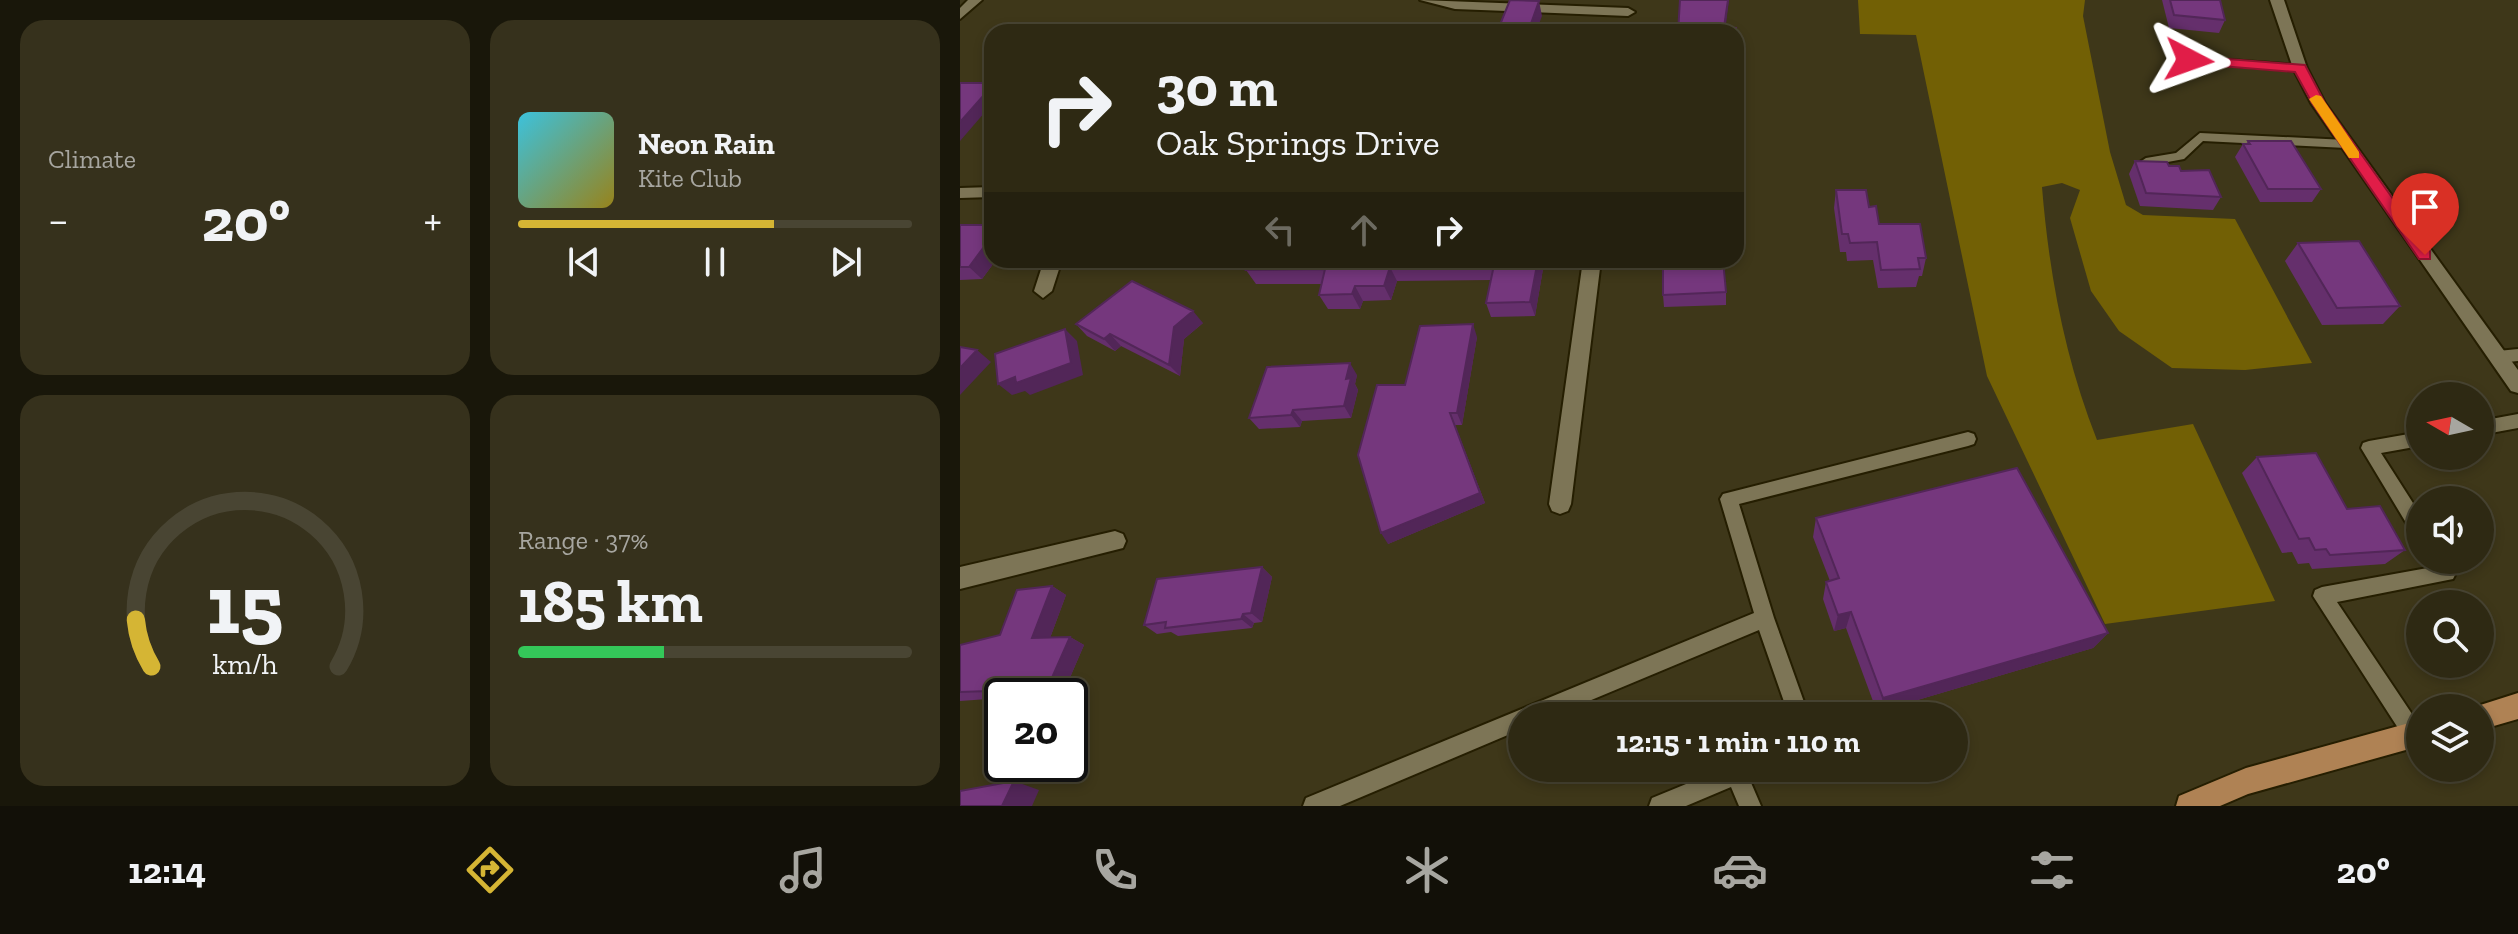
<!DOCTYPE html>
<html lang="en">
<head>
<meta charset="utf-8">
<style>
  body { margin:0; font-family:"Zilla Slab",serif; background:#36311c; color:#f1f3f6; height:100vh; display:flex; flex-direction:column; font-size:30px; white-space:nowrap }
  * { box-sizing:border-box; margin:0 }
  p { font-size:26px; color:#a7a6a0 }
  .icon { flex:none; width:44px; height:44px; fill:none; stroke:currentColor; stroke-width:2; stroke-linecap:round; stroke-linejoin:round }
  .map { position:relative; flex:1; overflow:hidden }
  .side { display:flex; flex-direction:column; gap:20px; padding:20px; background:#19170a; width:960px }
  .side>* { flex:none }
  .hud { position:absolute; left:24px; top:24px; width:760px; height:244px; border-radius:24px; box-shadow:0 4px 12px #0003,0 0 0 2px #494533; background:#2e2913; color:#f1f3f6; overflow:hidden }
  .needle { width:52px; rotate:279deg }
  .buttons { position:absolute; left:1446px; top:382px; display:grid; gap:16px }
  .buttons a { display:grid; place-items:center; width:88px; height:88px; border-radius:50%; background:#2e2913; box-shadow:0 4px 12px #0003,0 0 0 2px #494533; font-size:40px }
  .speed { position:absolute; left:24px; top:678px; display:flex; gap:16px; font-size:40px; font-weight:700; text-align:center }
  .speed>* { display:grid; place-content:center; width:104px; height:104px; border-radius:50%; background:#2e2913; box-shadow:0 4px 12px #0003,0 0 0 2px #494533; line-height:1 }
  .speed .limit { border:4px solid #111; border-radius:12px; background:#fff; color:#111 }
  .pin { position:absolute; display:grid; place-items:center; width:68px; height:68px; color:#fff; margin:-82px -34px; border-radius:50% 50% 50% 0; rotate:-45deg; box-shadow:0 0 8px #0007 }
  .pin .icon { rotate:45deg }
  .me { position:absolute; width:88px; margin:-44px; rotate:94deg; stroke-linejoin:round; filter:drop-shadow(0 0 6px #0008) }
  .turn { display:flex; align-items:center; gap:28px; height:168px; padding:0 40px; font-size:36px }
  .turn .icon { width:104px; height:104px; stroke-width:2.5 }
  .turn b { display:block; font-size:56px; line-height:68px }
  .lanes { display:flex; align-items:center; height:76px; padding:0 40px; background:#0003; justify-content:center; gap:40px; direction:ltr }
  .lanes .off { opacity:.35 }
  .big { font-size:60px; font-weight:700; line-height:1.1 }
  .side .widget { flex:1; display:flex; flex-direction:column; justify-content:center; gap:12px; min-width:0; padding:0 28px; border-radius:24px; background:#36311c }
  .side .dial { align-items:center; gap:0 }
  .dial svg { height:208px; overflow:visible; fill:none; stroke:#494533; stroke-width:7; stroke-linecap:round; text-anchor:middle }
  .dial text { fill:#f1f3f6; stroke:none }
  .song { display:flex; align-items:center; gap:24px }
  .cover { width:96px; height:96px; border-radius:12px; background:linear-gradient(135deg,hsl(190 70% 55%),hsl(50 70% 35%)) }
  .played { height:8px; border-radius:4px; background:linear-gradient(90deg,#d5b534 65%,#494533 65%) }
  .keys { display:flex; justify-content:space-around; direction:ltr }
  .heat { display:flex; justify-content:space-between; align-items:center; font-size:44px; direction:ltr }
  .charge { height:12px; border-radius:6px; background:linear-gradient(90deg,#34c759 37%,#494533 0) }
  .side .tiles { flex:1; display:grid; gap:20px; grid-template-columns:repeat(2,1fr) }
  .trip { position:absolute; left:548px; top:702px; width:460px; height:80px; border-radius:40px; background:#2e2913; box-shadow:0 4px 12px #0003,0 0 0 2px #494533; font-weight:700; line-height:80px; text-align:center }
  .menu { display:flex; height:128px; justify-content:space-around; align-items:center; background:#121008; color:#a7a6a0 }
  .menu .icon { width:56px; height:56px }
  .menu .on { color:#d5b534 }
  .menu b { font-size:36px; color:#f1f3f6 }
  main { display:flex; flex:1; min-height:0 }
  .map>svg:first-child { display:block }
  .green { fill:#726005 }
  .lines { fill:none; stroke-linecap:round; stroke-linejoin:round }
  .service-casing { stroke:#251e01; stroke-width:4 }
  .minor-casing { stroke:#251e01; stroke-width:4 }
  .tertiary-casing { stroke:#251e01; stroke-width:4 }
  .primary-casing { stroke:#251e01; stroke-width:4 }
  .service { fill:#7d7556; fill-rule:evenodd }
  .minor { fill:#7d7556; fill-rule:evenodd }
  .tertiary { fill:#7d7556; fill-rule:evenodd }
  .primary { fill:#af8254; fill-rule:evenodd }
  .wall { fill:#652f6c }
  .shaded-wall { fill:#522658 }
  .building { fill:#75377d; stroke:#522658; stroke-width:2 }
  .route { fill:#e11d48; stroke:#92132f; stroke-width:2 }
  .slow { fill:#f59e0b }
</style>
</head>
<body>
<main>
<section class="side">
<div class="tiles">
<div class="widget"><p>Climate</p>
<div class="heat"><a>−</a><b class="big">20°</b><a>+</a></div>
</div>
<div class="widget">
<div class="song"><i class="cover"></i><div><b>Neon Rain</b><p>Kite Club</p></div></div>
<div class="played"></div>
<div class="keys"><svg class="icon" aria-label="previous" viewBox="0 0 24 24"><path d="M18 5L8 12l10 7zM5 5v14"/></svg><svg class="icon" aria-label="pause" viewBox="0 0 24 24"><path d="M8 5v14M16 5v14"/></svg><svg class="icon" aria-label="next" viewBox="0 0 24 24"><path d="M6 5l10 7-10 7zM19 5v14"/></svg></div>
</div>
<div class="widget dial"><svg viewBox="0 0 100 80">
<path d="M14 69A42 42 0 1 1 86 69"/>
<path d="M14 69A42 42 0 0 1 8 51" stroke="#d5b534"/>
<text x="50" y="56" font-size="32" font-weight="700">15</text>
<text x="50" y="72" font-size="11">km/h</text>
</svg></div>
<div class="widget"><p>Range · 37%</p><b class="big">185 km</b><div class="charge"></div></div>
</div>
</section>
<div class="map">
<svg width="1558" height="806" viewBox="0 0 1558 806">
  <rect width="100%" height="100%" fill="#3e3719"/>
  <path class="green" d="M898 0H1125L1123 16 1150 152 1166 205 1183 215 1275 219 1352 363 1285 370 1212 368 1159 331 1131 291 1110 218 1120 190 1102 183 1082 187C1089 274 1105 359 1137 440L1233 424 1315 601 1145 624 1027 376 956 35 900 34Z"/>
  <g class="lines">
    <g class="service-casing">
      <path id="service" d="M1229 57 1340 65 1346 68 1340 71 1225 62 1223 60Z
        M1240 133 1386 140 1392 144 1386 148 1243 141 1224 159 1186 166 1180 162 1186 158 1216 153Z
        M1558 349V361L1538 363 1530 357 1538 351Z
        M1558 414V428L1520 435V421Z
        M1008 432 1014 434 1016 439 1014 444 1008 446 779 504 814 618 849 716H829L799 630 593 716H562V729L380 806H343L346 798 794 613 760 499 763 494Z
        M1460 432V446L1421 453 1460 514V538L1454 536 1401 448 1403 443 1409 441Z
        M1470 560H1489L1496 573 1493 579 1377 602 1460 726V743L1454 745 1447 742 1353 596 1355 590 1362 587 1473 567Z
        M765 768H797L793 775 789 778 801 806H779L771 787 726 806H689L692 798Z"/>
    </g>
    <g class="minor-casing">
      <path id="minor" d="M460 0 668 8 675 12 668 16 495 9Z
        M32 187V197L0 198V188Z
        M84 260H102L92 291 83 298 74 291Z
        M623 260H641L611 504 608 511 600 514 592 511 589 504Z
        M155 531 163 534 166 541 163 548 0 589V567Z"/>
    </g>
    <g class="tertiary-casing">
      <path id="tertiary" d="M8 0H22L0 19V8Z
        M1310 0H1324L1347 68 1365 103 1558 370V393L1551 391 1351 103 1333 68Z"/>
    </g>
    <g class="primary-casing">
      <path id="primary" d="M1558 693V719L1520 730V708H1511Z
        M1460 720V746L1288 794 1260 806H1216L1219 796 1286 768Z"/>
    </g>
    <use href="#service" class="service"/>
    <use href="#minor" class="minor"/>
    <use href="#tertiary" class="tertiary"/>
    <use href="#primary" class="primary"/>
  </g>
  <path class="wall" d="M1202 0H1260L1265 20 1259 33 1209 28Z
    M1288 141 1361 189 1352 202H1300L1275 157 1283 144H1286Z
    M1175 161 1209 166 1221 171 1261 197 1253 210 1180 206 1169 174Z
    M876 190 909 207 919 224 966 258 962 276H959L956 287 918 288 913 260 887 261 886 252H880L874 208Z
    M0 225 32 260H36L22 279 0 280Z
    M1338 243 1440 306 1423 324 1362 325 1325 261Z
    M291 260H590L589 263H584L575 316 531 317 526 303 531 280 437 281 431 300 403 301 400 309H368L359 295 362 284H296L286 270Z
    M766 292V305L704 307 703 295Z
    M243 323 224 339 220 376 161 346 155 351 127 336 116 324Z
    M517 337 502 425H495L525 503 428 544 445 385Z
    M397 375 395 384 398 390 391 418 342 421 340 427 299 429 289 418Z
    M1297 457 1387 509 1445 550 1425 564 1352 569 1349 563 1338 564 1332 552 1322 553 1282 473Z
    M856 518 1148 633 1133 648 917 712 886 628 874 631 863 599 866 582 870 581 853 537Z
    M302 567 312 577 302 622 294 623 292 628 218 636 211 632 197 634 184 625Z
    M92 586 106 595 90 638 110 637 124 645 102 696H42V698L0 701V645L40 635Z"/>
  <path class="shaded-wall" d="M768 0H769L765 32 764 27Z
    M579 1 582 16 576 32H568Z
    M32 86V104L0 141V122Z
    M32 236V260H36L22 279 9 267Z
    M578 260H583L584 263 575 316 570 302Z
    M430 267 437 281 431 300 424 286Z
    M395 286 403 301 400 309 392 294Z
    M233 311 243 323 224 339 220 376 209 365 214 327Z
    M513 324 517 337 502 425 497 413Z
    M105 329 117 341 123 375 70 395 65 391 52 395 38 384 55 377Z
    M150 334 161 346 155 351 144 339Z
    M17 350 31 362 0 395V368Z
    M390 363 397 375 395 384 398 390 391 418 384 406 386 379Z
    M333 410 342 421 340 427 331 415Z
    M490 413 525 503 428 544 421 533Z
    M302 567 312 577 302 622 291 613Z
    M92 586 106 595 87 646 72 638Z
    M891 612 886 628 874 631 878 615Z
    M283 614 294 623 292 628 281 619Z
    M1148 633 1133 648 917 712 923 698Z
    M110 637 124 645 102 696 87 689Z
    M54 781 79 790 72 806H42Z"/>
  <path class="building" d="M550 0 579 1 568 32H537Z
    M720 0H768L764 27 776 28V52V32H718Z
    M1210 0H1260L1265 20 1214 15Z
    M0 83H32V86L0 122Z
    M1288 141H1331L1361 189H1308L1283 144H1290Z
    M1175 161 1207 162 1209 166H1219L1221 171 1249 170 1261 197 1186 193Z
    M876 190H906L909 207 916 206 919 224H960L966 258H958L960 269 921 270 917 242 890 243 888 234H882Z
    M0 225H32V236L9 267H0Z
    M1399 241 1440 306 1377 308 1338 243Z
    M291 260H578L570 302 526 303 534 265 430 267 424 286H395L392 294 359 295 365 269 286 270Z
    M734 260H763L766 292 703 295V264L734 263Z
    M172 281 233 311 214 327 209 365 150 334 144 339 116 324Z
    M513 324 497 413H490L520 493 421 533 398 455 417 385H445L460 326Z
    M105 329 111 363 56 383 55 377 38 384 35 354Z
    M0 347 17 350 0 368Z
    M390 363 386 379 391 378 384 406 333 410 331 415 289 418 307 367Z
    M1356 453 1387 509 1420 506 1445 550 1370 555 1366 549 1355 550 1349 538 1339 539 1297 457Z
    M1057 468 1148 633 923 698 891 612 878 615 866 582 879 578 856 518Z
    M302 567 291 613 283 614 281 619 205 628 206 622 184 625 197 579Z
    M92 586 72 638 110 637 87 689 0 692V645L40 635 57 590Z
    M54 781 42 806H0V791Z"/>
  <path class="route" d="M1229 56 1345 65 1365 103 1470 251V259H1459L1352 103 1335 72 1224 63V57Z"/>
  <path class="slow" d="M1356 95 1361 96 1399 152V158H1389L1349 99Z"/>
</svg>
<div class="buttons">
<a><svg class="needle" viewBox="-14 -14 28 28"><path d="M0-13l5 13h-10z" fill="#e53935"/><path d="M0 13l5-13h-10z" fill="#a7a6a0"/></svg></a>
<a><svg class="icon" aria-label="sound" viewBox="0 0 24 24"><path d="M4 9h4l5-4v14l-5-4H4zM17 9q2 3 0 6"/></svg></a>
<a><svg class="icon" aria-label="search" viewBox="0 0 24 24"><circle cx="10" cy="10" r="6"/><path d="M15 15l6 6"/></svg></a>
<a><svg class="icon" aria-label="layers" viewBox="0 0 24 24"><path d="M12 4l9 5-9 5-9-5zM3 14l9 5 9-5"/></svg></a>
</div>
<div class="speed"><div class="limit">20</div></div>
<div class="pin" style="left:1465px;top:255px;background:#d93025"><svg class="icon" aria-label="arrive" viewBox="0 0 24 24"><path d="M6 21V4h12l-3 4 3 4H6"/></svg></div>
<svg class="me" style="left:1229px;top:60px" viewBox="-20 -20 40 40"><path d="M0-17L14 15 0 8-14 15z" fill="#e11d48" stroke="#fff" stroke-width="4"/></svg>
<div class="trip">12:15 · 1 min · 110 m</div>
<div class="hud">
<div class="turn"><svg class="icon" aria-label="right" viewBox="0 0 24 24"><path d="M7 20v-9h11M14 6l5 5-5 5"/></svg><div><b>30 m</b>Oak Springs Drive</div></div>
<div class="lanes"><svg class="icon off" aria-label="left" viewBox="0 0 24 24"><path d="M17 20v-9H6M10 6l-5 5 5 5"/></svg><svg class="icon off" aria-label="ahead" viewBox="0 0 24 24"><path d="M12 20V5M6 11l6-6 6 6"/></svg><svg class="icon" aria-label="right" viewBox="0 0 24 24"><path d="M7 20v-9h11M14 6l5 5-5 5"/></svg></div>
</div>
</div>
</main>
<nav class="menu">
<b>12:14</b>
<svg class="icon on" aria-label="directions" viewBox="0 0 24 24"><path d="M12 3l9 9-9 9-9-9zM9 14v-3h6M13 9l2 2-2 2"/></svg>
<svg class="icon" aria-label="music" viewBox="0 0 24 24"><path d="M9 18V5l10-2v13"/><circle cx="6" cy="18" r="3"/><circle cx="16" cy="16" r="3"/></svg>
<svg class="icon" aria-label="phone" viewBox="0 0 24 24"><path d="M5 4h4l2 5-3 2q2 4 5 5l2-3 5 2v4C11 20 4 13 5 4z"/></svg>
<svg class="icon" aria-label="climate" viewBox="0 0 24 24"><path d="M12 3v18M4 7l16 10M4 17L20 7"/></svg>
<svg class="icon" aria-label="car" viewBox="0 0 24 24"><path d="M5 17H2v-5l4-1 3-4h7l3 4 3 1v5h-3M9 17h6M6 11h13"/><circle cx="7" cy="17" r="2"/><circle cx="17" cy="17" r="2"/></svg>
<svg class="icon" aria-label="filters" viewBox="0 0 24 24"><path d="M4 7h16M4 17h16"/><circle cx="9" cy="7" r="2"/><circle cx="15" cy="17" r="2"/></svg>
<b>20°</b>
</nav>
</body>
</html>
